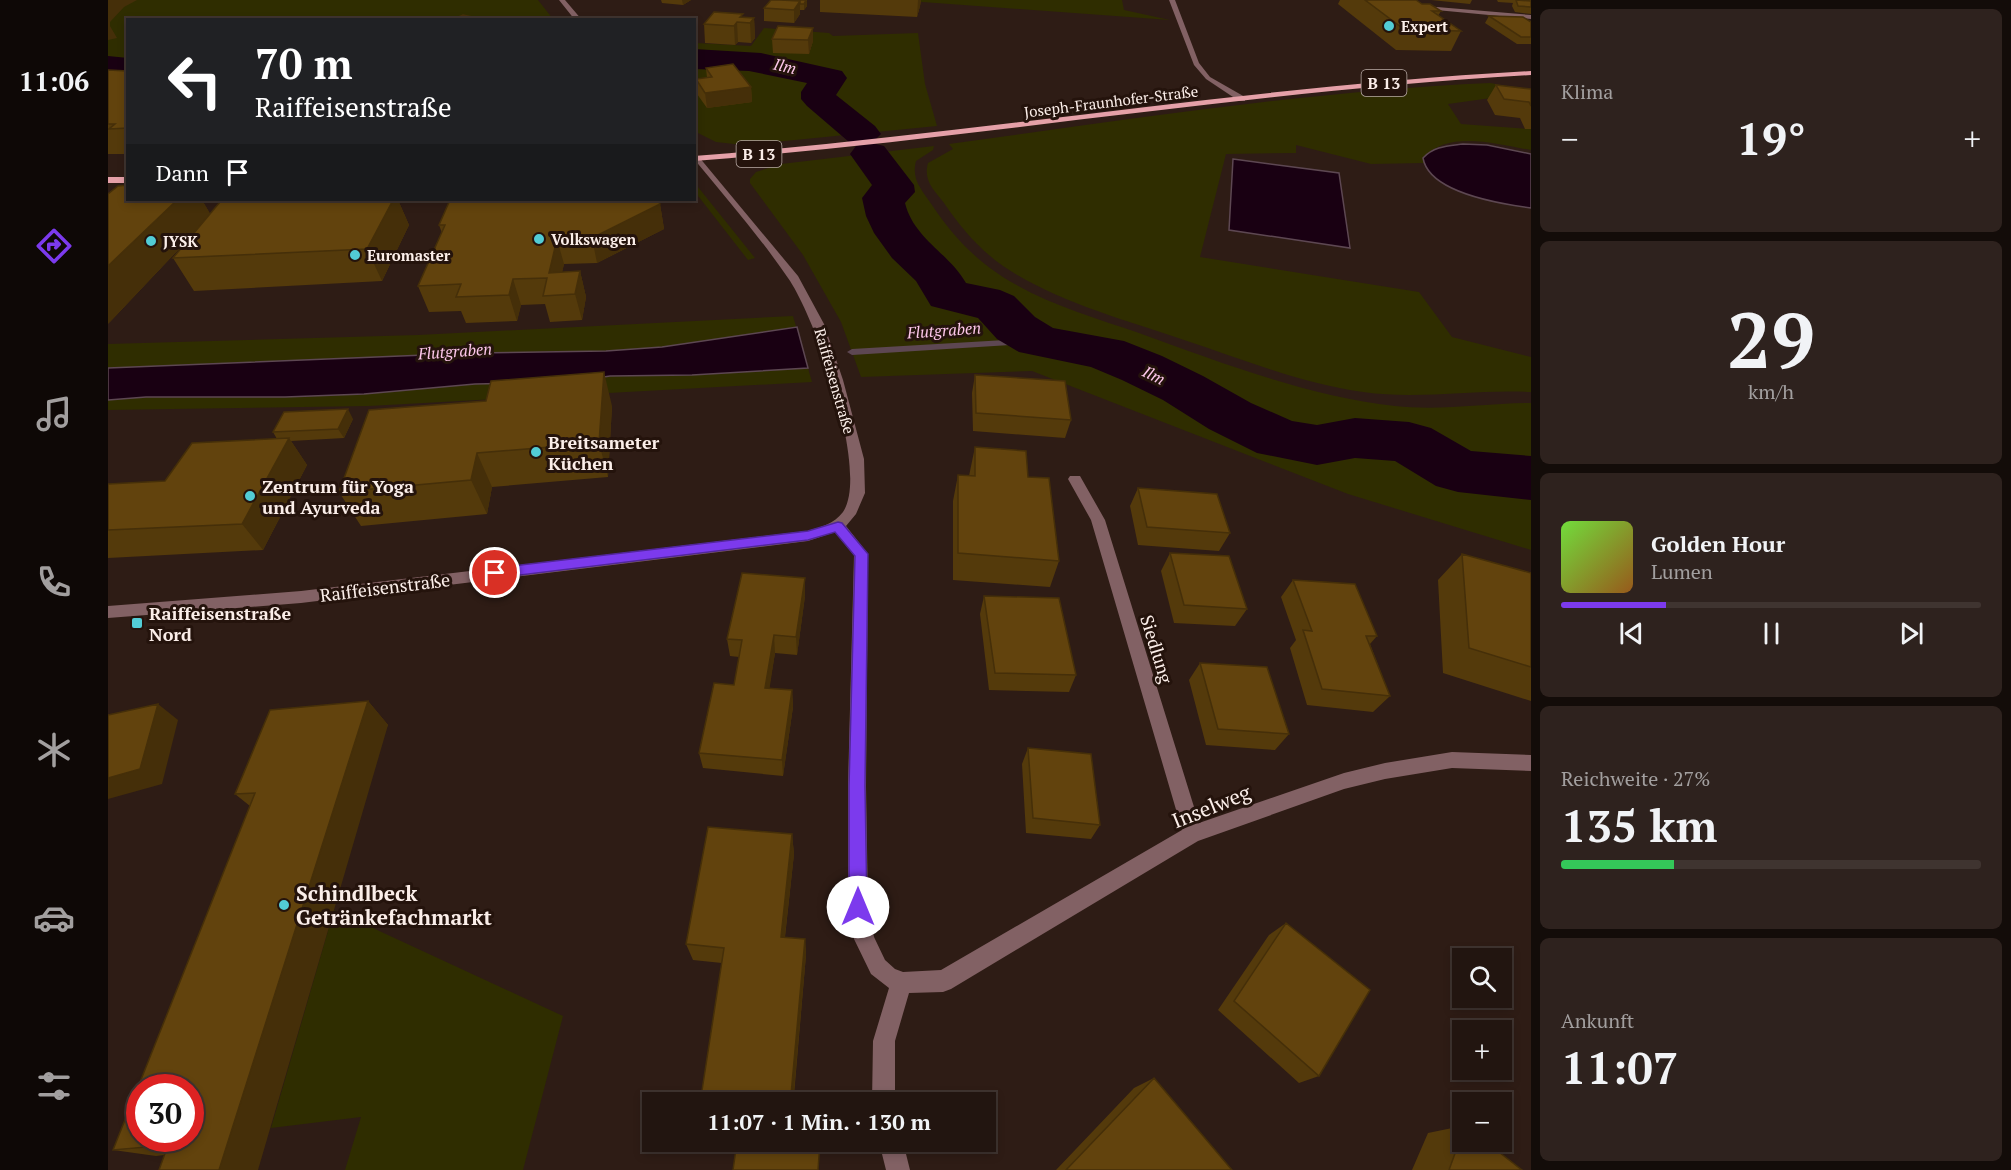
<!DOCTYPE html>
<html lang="de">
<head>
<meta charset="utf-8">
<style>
  body { margin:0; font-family:"PT Serif",serif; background:#2e221e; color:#f1f3f6; height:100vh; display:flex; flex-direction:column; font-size:22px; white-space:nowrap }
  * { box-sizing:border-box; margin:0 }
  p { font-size:20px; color:#a29f9f }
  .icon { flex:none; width:33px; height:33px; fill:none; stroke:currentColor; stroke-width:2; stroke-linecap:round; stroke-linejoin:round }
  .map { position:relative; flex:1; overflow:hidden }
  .side { display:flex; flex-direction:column; gap:9px; padding:9px; background:#130c09; width:480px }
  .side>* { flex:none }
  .hud { position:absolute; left:18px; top:18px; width:570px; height:183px; border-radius:0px; box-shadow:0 3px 9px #0003,0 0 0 2px #3f3430; background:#202124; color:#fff; overflow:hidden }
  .controls { position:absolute; left:1344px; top:948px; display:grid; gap:12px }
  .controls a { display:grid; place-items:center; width:60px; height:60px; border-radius:0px; background:#221510; box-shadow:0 3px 9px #0003,0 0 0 2px #3f3430; font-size:30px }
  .speed { position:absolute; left:18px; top:1074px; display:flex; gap:12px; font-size:30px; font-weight:700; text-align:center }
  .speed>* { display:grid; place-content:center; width:78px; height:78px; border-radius:50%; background:#221510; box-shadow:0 3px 9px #0003,0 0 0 2px #3f3430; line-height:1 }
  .speed .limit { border:9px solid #d22; background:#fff; color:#111 }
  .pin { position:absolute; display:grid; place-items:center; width:51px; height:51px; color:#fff; margin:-26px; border:3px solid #fff; border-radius:50%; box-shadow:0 2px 6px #0007 }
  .me { position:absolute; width:66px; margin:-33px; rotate:0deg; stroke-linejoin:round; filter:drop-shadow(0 0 4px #0008) }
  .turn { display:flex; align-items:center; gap:21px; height:126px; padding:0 30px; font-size:27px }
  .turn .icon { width:78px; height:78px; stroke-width:2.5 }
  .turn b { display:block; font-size:42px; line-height:51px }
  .then { display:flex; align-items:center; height:57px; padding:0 30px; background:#0003; gap:12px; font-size:22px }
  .big { font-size:45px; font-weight:700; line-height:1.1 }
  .side .card { flex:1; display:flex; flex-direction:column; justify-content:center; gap:9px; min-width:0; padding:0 21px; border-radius:9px; background:#2e221e }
  .side .dial { align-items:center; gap:0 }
  .dial b { font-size:78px; line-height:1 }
  .song { display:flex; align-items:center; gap:18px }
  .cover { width:72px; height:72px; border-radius:9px; background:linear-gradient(135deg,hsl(100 70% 55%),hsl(30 70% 35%)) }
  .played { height:6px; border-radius:3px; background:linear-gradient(90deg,#7c3aed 25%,#3f3430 25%) }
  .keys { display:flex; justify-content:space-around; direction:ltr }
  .heat { display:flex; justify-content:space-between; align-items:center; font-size:33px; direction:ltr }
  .charge { height:9px; border-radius:4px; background:linear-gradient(90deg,#34c759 27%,#3f3430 0) }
  .trip { position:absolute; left:534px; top:1092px; width:354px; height:60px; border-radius:0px; background:#221510; box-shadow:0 3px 9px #0003,0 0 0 2px #3f3430; font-weight:700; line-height:60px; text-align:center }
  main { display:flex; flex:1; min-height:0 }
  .tabs { display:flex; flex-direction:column; width:108px; justify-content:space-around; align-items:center; background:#0e0806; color:#a29f9f }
  .tabs .icon { width:42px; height:42px }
  .tabs .current { color:#7c3aed }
  .tabs b { font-size:27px; color:#f1f3f6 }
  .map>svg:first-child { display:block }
  .green { fill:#2f2d00 }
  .water { fill:#190012; stroke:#5d4752; stroke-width:1.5 }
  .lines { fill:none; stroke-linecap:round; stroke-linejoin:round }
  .stream { fill:#5d4752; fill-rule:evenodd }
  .river { fill:#190012; fill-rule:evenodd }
  .minor { fill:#826164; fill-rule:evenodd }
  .major { fill:#e5a0a8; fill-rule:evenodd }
  .wall { fill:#543a0b }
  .shaded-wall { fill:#452f09 }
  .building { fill:#62430d; stroke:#452f09; stroke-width:1.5; fill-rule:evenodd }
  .route { fill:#7c3aed; stroke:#51269a; stroke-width:1.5 }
  .poi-dot { fill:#52ccd5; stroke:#24130c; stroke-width:2 }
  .labels { text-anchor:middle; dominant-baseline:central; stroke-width:6; stroke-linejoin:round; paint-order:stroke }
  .far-poi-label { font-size:15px; font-weight:bold; fill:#fbeee9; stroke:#24130c; text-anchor:start }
  .far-street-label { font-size:15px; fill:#fbeee9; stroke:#24130c }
  .far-water-label { font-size:16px; font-style:italic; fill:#fec8eb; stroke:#24130c }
  .shield { fill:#24130c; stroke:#baaca7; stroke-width:1.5 }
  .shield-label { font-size:16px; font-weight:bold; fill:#fbeee9 }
  .poi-label { font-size:18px; font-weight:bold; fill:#fbeee9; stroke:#24130c; text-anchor:start }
  .street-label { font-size:18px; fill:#fbeee9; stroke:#24130c }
  .near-street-label { font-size:21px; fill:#fbeee9; stroke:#24130c }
  .near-poi-label { font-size:21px; font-weight:bold; fill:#fbeee9; stroke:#24130c; text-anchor:start }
</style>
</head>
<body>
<main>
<nav class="tabs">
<b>11:06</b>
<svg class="icon current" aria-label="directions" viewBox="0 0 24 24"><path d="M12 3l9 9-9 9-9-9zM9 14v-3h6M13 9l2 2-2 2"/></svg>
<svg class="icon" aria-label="music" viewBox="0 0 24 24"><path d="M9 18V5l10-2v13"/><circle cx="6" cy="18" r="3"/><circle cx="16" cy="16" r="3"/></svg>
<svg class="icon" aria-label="phone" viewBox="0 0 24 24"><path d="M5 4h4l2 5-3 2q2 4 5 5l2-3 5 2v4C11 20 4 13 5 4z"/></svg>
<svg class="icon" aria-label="climate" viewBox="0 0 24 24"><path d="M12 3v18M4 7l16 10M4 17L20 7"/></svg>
<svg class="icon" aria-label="car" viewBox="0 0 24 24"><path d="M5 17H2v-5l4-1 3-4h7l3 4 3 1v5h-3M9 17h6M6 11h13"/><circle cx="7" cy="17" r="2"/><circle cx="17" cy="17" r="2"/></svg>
<svg class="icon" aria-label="filters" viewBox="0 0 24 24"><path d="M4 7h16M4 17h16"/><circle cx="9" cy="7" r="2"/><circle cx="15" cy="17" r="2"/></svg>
</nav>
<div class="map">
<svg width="1423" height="1170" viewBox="0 0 1423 1170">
  <rect width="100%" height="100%" fill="#2e1c15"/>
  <path class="green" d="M0 0H430L445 19 20 20 19 82 0 81Z
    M787 0H1014L1016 10 1062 20Z
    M656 28 721 33 725 36 810 33 817 84 829 126 635 145 608 142 588 132 586 40 588 43 643 46Z
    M1382 83 1422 90 1405 95 1340 104 1353 124 1423 129V150C1390 145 1341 129 1315 158L1316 163 1263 164 1188 145V153L1118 154 1092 257 1311 292 1344 337 1423 357V392C1367 389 1311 400 1255 392 1194 384 1134 359 1076 340 1017 320 946 301 895 266 871 249 852 227 836 203 826 190 815 181 820 163L845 149 841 144C1020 120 1201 91 1382 83Z
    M826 146 825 150 808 161C803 180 814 190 824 205 840 229 859 251 882 268 925 300 981 316 1031 333 1114 363 1199 396 1287 406 1333 411 1378 403 1423 403V550L1240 494 924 371 753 377 733 322 695 255 642 183V179L648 172 673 164Z
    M586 185 590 187 647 258 640 260 587 192Z
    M685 316 704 382 261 406 0 410V344L310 335Z
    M226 910 455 1016 415 1170H237L253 1117 163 1128Z"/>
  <path class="water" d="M1355 144 1379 145 1423 154V208C1393 204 1321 193 1315 158 1326 146 1340 146 1355 144Z
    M1125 159 1231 173 1242 248 1121 230Z
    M689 327 700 368 584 375 502 376 463 382 367 384 256 394 177 397H38L0 400V368L366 353 498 351 554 347Z"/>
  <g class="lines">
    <path class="stream" d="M930 338 933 339V343L744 355 739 352 744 349Z"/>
    <path class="river" d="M586 49 653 53 734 71 739 78 728 95 767 126 773 134 764 143 776 146 806 185 807 192 797 203C806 239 841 253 858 283L892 290 906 296 927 317 945 328 1016 341 1054 356 1095 376 1143 403 1184 421 1209 425 1247 418 1301 422 1323 428 1363 451 1423 456V500L1350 492 1328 486 1287 461 1247 458 1209 465 1149 453 1101 429 1055 400 1014 380 983 367 911 352 889 339 870 318 823 306 808 281 784 258 766 233 758 216 754 198 764 185 742 154 748 146 752 145 741 142 699 106 693 99V92L699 83 641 71 586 69Z
      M0 56 20 58V78L0 76Z"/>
    <path class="minor" d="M451 0H457L474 20H467Z
      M1061 0H1067L1091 63 1102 77 1137 97V101H1131L1098 79 1086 65Z
      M1305 5 1423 15V19L1307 8Z
      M586 151 690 276 716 324 735 380 756 459 757 493 748 514 738 526 760 554 758 786 760 907 766 937 777 960 787 969 795 972 833 970 1074 830 983 520 960 479 962 476H972L997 520 1091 823 1236 773 1277 763 1344 752 1423 755V771L1344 768 1277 779 1236 789 1090 841 843 989 835 992 801 993 787 1041V1102H764L765 1041 781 988 763 974 746 939 740 907V786L746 555 727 532 700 541 193 603 0 618V606L193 591 699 531C713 527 726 524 735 512 762 472 707 316 680 278 652 237 618 198 586 159Z
      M771 1142H795L802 1170H778Z"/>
    <path class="major" d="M1423 71V75C1143 91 866 139 586 161V156C866 134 1143 86 1423 71Z
      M0 177H20V183H0Z"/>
  </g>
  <path class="wall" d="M553 0H583L575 5 554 3Z
    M663 0H699V6L696 10H692V14L686 23 656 21V8Z
    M712 0H813L812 6 809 17 712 12Z
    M1232 0H1308L1314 4 1333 11 1330 16 1353 31 1343 51 1288 50 1230 4Z
    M1323 0H1364L1362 4Z
    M1389 0H1423V14L1407 12 1404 6 1405 3 1390 2Z
    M1381 16 1423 22V44H1409L1377 23Z
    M635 17 646 18 647 38 643 43 630 42 627 45 597 43 596 24Z
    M670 26 705 41 701 54 665 53 664 39Z
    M598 68 643 87 644 102 599 108 589 94 588 79 599 78Z
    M0 70 20 71V158L16 154H0Z
    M1388 85 1423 89V129H1417L1412 118 1387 115 1379 100Z
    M94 200 102 214 168 200H290L301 225 274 281 86 291 65 258 89 230 0 324Z
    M552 204 556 229 489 263 456 264 454 272 472 271 478 297 474 320 442 322 437 304 413 305 409 321 358 323 353 311 321 312 310 286 334 233 331 225Z
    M867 375 963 420 957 438 865 431 864 393Z
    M504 406 500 477 384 487 379 514 253 526 231 492Z
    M245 419 236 438 183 441 199 465 155 550 0 558V484L57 481 169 439 165 432Z
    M867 447 920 477 951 561 942 587 845 580V501L850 475 861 476Z
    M1030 488 1122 533 1111 551 1030 545 1022 506Z
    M1062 553 1139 609 1127 626 1066 623 1053 571Z
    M1354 554 1423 573V701L1335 673 1330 580Z
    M1185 580 1269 636 1262 644 1282 696 1265 712 1199 705 1182 648 1188 640 1173 597Z
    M697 596 689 655 667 653 661 688 684 690 685 707 675 776 595 768 591 753 626 685 631 657 622 656 619 639Z
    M876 596 968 675 961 692 881 690 872 614Z
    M1092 663 1181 734 1167 750 1098 745 1081 680Z
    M260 701 280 725 56 1155 48 1156 5 1150 142 806 127 794Z
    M920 748 992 825 983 839 918 833 914 764Z
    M684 834 686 854 677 937 697 939 698 955 686 1095 715 1102H597L593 1097 614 963 585 960 578 944Z
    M1178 923 1211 1076 1191 1083 1110 1010 1161 935Z
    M1046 1078 1124 1170H948L1026 1088Z
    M1354 1126V1142L1414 1170H1304L1320 1133Z"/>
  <path class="shaded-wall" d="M0 0H29L16 7 2 22V26L9 38 0 40Z
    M574 0H583L575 5Z
    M699 0V6L696 10V4Z
    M810 0H813L812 6 809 17Z
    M692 1V14L686 23V10Z
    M646 18 647 38 643 43 642 23Z
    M629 22 630 42 627 45 626 26Z
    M705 28V41L701 54 700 40Z
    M643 87 644 102 599 108 597 93Z
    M69 200H94L103 215 0 324V266Z
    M285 200H290L301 225 274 281 259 249Z
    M552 204 556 229 489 263 484 238Z
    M449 239 456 264 449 295 441 273Z
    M472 271 478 297 474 320 467 294Z
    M405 279 413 305 409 321 401 295Z
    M496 372 504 406 500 477 491 443Z
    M240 409 245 419 236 438 230 429Z
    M181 438 199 465 155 550 134 524Z
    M369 453 384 487 379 514 363 480Z
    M697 578V596L689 655 688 637Z
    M666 635 667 653 659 705 657 688Z
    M684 690 685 707 675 776 674 760Z
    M260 701 280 725 150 1170H111Z
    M50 704 70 720 54 784 0 799V778Z
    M684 834 686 854 675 953 673 937Z
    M697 939 698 955 685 1102 683 1095Z"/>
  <path class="building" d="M663 0H672L692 1 686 10 656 8Z
    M682 0H698L696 4H692V1Z
    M1257 0H1308L1314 4H1322L1333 11H1324L1353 31 1297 30Z
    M1408 0 1423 1V7L1410 6Z
    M606 12 635 14 632 17 646 18 642 23 629 22 626 26 596 24Z
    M355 15 369 18 364 20H343Z
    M1381 16 1415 17 1423 22V37H1413Z
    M670 26 705 28 700 40 664 39Z
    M625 64 643 87 597 93 588 79 604 77 598 68Z
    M0 70 20 71V128L1 129 7 124H0Z
    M1388 85 1423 89V106L1421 102 1396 99Z
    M20 185V200H69L0 266V194L10 186Z
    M168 200H285L259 249 65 258 112 202Z
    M342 200H549L552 204 484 238 449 239 441 273 472 271 467 294 435 296 439 278 405 279 401 295 348 297 353 284 310 286 337 225H331Z
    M496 372 491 443 369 453 363 480 231 492 261 410 378 401 383 381Z
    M867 375 957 381 963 420 868 413Z
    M240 409 230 429 165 432 176 412Z
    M181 438 134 524 0 530V484L57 481 84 443Z
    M867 447 918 451 920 477 941 478 951 561 850 553V475L867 476Z
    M1030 488 1109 494 1122 533 1039 527Z
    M1062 553 1121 556 1139 609 1076 605Z
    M1354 554 1423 573V667L1361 648Z
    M634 573 697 578 688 637 666 635 657 688 684 690 674 760 591 753 606 683 626 685 634 640 619 639Z
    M1185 580 1247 584 1269 636H1258L1282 696 1214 689 1195 630 1204 631Z
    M876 596 951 598 968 675 887 673Z
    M1092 663 1159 667 1181 734 1110 729Z
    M260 701 111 1170H51L60 1145 5 1150 147 793 127 794 162 710ZM32 1088H82V1138H32Z
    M50 704 32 769 0 778V715Z
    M920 748 983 754 992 825 925 818Z
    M600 827 684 834 673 937 697 939 683 1095 715 1098V1102H634L593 1097 616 948 578 944Z
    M1178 923 1262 990 1211 1076 1126 1001Z
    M1046 1078 1124 1170H958Z
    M1354 1134V1142H1378L1414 1170H1341Z
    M629 1142H712L710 1170H625Z"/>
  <path class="route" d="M730 522 734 523 760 554 757 786 759 907 757 913 750 916 744 913 741 907V786L747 556 727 532 700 540 387 578 380 573 387 568 700 531Z"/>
  <g class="poi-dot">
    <circle cx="1281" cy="26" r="6"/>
    <circle cx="431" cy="239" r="6"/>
    <circle cx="43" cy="241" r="6"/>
    <circle cx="247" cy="255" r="6"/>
    <circle cx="428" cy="452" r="6"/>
    <circle cx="142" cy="496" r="6"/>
    <rect x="23" y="617" width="12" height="12" rx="3"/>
    <circle cx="176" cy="905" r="6"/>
  </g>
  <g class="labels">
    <g class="far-poi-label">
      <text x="1293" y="26">Expert</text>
      <text x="443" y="239">Volkswagen</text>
      <text x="55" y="241">JYSK</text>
      <text x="259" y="255">Euromaster</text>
    </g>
    <g class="far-street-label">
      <text transform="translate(1003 101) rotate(-7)">Joseph-Fraunhofer-Straße</text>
      <text transform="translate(727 381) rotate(74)">Raiffeisenstraße</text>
    </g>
    <g class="far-water-label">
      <text transform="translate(677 66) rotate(13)">Ilm</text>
      <text transform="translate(836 330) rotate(-4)">Flutgraben</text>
      <text transform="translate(347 351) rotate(-4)">Flutgraben</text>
      <text transform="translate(1046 375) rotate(26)">Ilm</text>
    </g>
    <g class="shield">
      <rect x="1253.5" y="70" width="45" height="26" rx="4.5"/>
      <rect x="628.5" y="141" width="45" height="26" rx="4.5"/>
    </g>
    <g class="shield-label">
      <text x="1276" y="83">B 13</text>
      <text x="651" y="154">B 13</text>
    </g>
    <g class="poi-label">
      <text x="440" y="442">Breitsameter<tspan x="440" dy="21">Küchen</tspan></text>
      <text x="154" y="486">Zentrum für Yoga<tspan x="154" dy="21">und Ayurveda</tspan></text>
      <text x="41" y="613">Raiffeisenstraße<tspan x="41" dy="21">Nord</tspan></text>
    </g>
    <g class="street-label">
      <text transform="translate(277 587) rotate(-7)">Raiffeisenstraße</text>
      <text transform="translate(1049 649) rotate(73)">Siedlung</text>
    </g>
    <g class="near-street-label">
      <text transform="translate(1103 806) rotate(-22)">Inselweg</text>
    </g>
    <g class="near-poi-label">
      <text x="188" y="893">Schindlbeck<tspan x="188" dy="24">Getränkefachmarkt</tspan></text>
    </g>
  </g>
</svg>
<div class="controls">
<a><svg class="icon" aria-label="search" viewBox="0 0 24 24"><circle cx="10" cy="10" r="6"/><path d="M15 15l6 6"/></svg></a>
<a>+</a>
<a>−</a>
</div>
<div class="speed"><div class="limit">30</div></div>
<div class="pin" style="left:387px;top:573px;background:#d93025"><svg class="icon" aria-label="arrive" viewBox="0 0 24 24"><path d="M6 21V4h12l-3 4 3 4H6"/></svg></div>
<svg class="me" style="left:750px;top:907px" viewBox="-20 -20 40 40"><circle r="19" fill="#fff"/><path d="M0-13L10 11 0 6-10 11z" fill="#7c3aed"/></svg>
<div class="trip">11:07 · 1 Min. · 130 m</div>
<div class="hud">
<div class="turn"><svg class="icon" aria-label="left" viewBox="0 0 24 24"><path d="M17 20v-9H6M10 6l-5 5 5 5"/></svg><div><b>70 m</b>Raiffeisenstraße</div></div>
<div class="then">Dann<svg class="icon" aria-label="arrive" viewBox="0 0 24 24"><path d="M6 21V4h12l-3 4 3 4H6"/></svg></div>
</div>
</div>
<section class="side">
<div class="card"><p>Klima</p>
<div class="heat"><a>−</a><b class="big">19°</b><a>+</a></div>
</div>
<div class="card dial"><b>29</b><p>km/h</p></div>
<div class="card">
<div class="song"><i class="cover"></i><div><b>Golden Hour</b><p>Lumen</p></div></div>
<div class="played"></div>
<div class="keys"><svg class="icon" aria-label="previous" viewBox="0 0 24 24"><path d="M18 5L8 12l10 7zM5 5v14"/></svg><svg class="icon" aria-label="pause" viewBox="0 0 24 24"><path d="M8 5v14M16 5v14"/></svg><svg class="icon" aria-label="next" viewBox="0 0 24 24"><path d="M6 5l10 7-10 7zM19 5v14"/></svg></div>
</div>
<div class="card"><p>Reichweite · 27%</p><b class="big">135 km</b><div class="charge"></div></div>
<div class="card"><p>Ankunft</p><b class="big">11:07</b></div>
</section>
</main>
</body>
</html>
